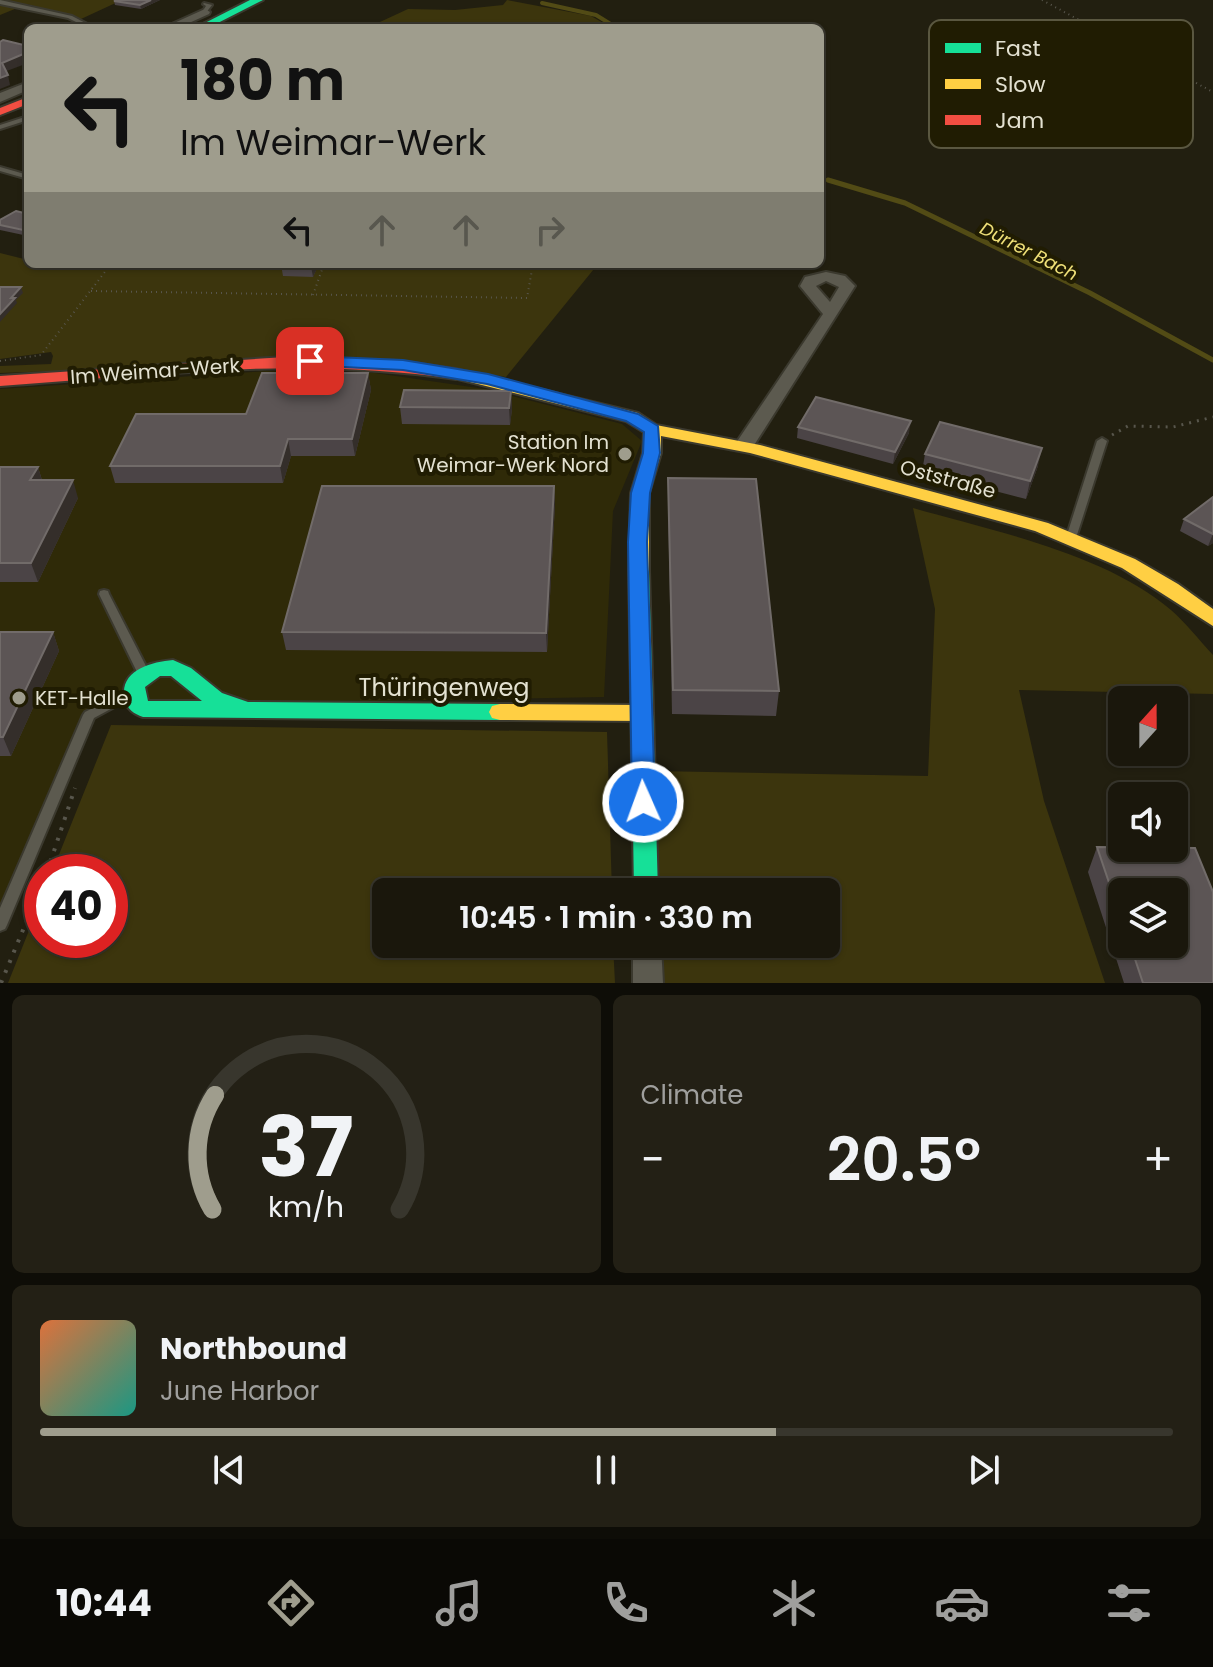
<!DOCTYPE html>
<html lang="en">
<head>
<meta charset="utf-8">
<style>
  body { margin:0; font-family:Poppins,sans-serif; background:#232015; color:#f1f3f6; height:100vh; display:flex; flex-direction:column; font-size:30px; white-space:nowrap }
  * { box-sizing:border-box; margin:0 }
  p { font-size:26px; color:#9f9f9d }
  .icon { flex:none; width:44px; height:44px; fill:none; stroke:currentColor; stroke-width:2; stroke-linecap:round; stroke-linejoin:round }
  .map { position:relative; height:983px; overflow:hidden }
  .side { display:flex; flex-direction:column; gap:12px; padding:12px; background:#0e0d07; flex:1 }
  .side>* { flex:none }
  .banner { position:absolute; left:24px; top:24px; width:800px; height:244px; border-radius:12px; box-shadow:0 2px 6px #0004,0 0 0 2px #38362d; background:#9f9d8d; color:#111; overflow:hidden }
  .needle { width:52px; rotate:21deg }
  .buttons { position:absolute; left:1108px; top:686px; display:grid; gap:16px }
  .buttons a { display:grid; place-items:center; width:80px; height:80px; border-radius:12px; background:#1a170c; box-shadow:0 2px 6px #0004,0 0 0 2px #38362d; font-size:40px }
  .speed { position:absolute; left:24px; top:854px; display:flex; gap:16px; font-size:40px; font-weight:700; text-align:center }
  .speed>* { display:grid; place-content:center; width:104px; height:104px; border-radius:50%; background:#1a170c; box-shadow:0 2px 6px #0004,0 0 0 2px #38362d; line-height:1 }
  .speed .limit { border:12px solid #d22; background:#fff; color:#111 }
  .pin { position:absolute; display:grid; place-items:center; width:68px; height:68px; color:#fff; margin:-34px; border-radius:16px; box-shadow:0 4px 12px #0006 }
  .me { position:absolute; width:88px; margin:-44px; rotate:358deg; stroke-linejoin:round; filter:drop-shadow(0 0 6px #0008) }
  .turn { display:flex; align-items:center; gap:28px; height:168px; padding:0 24px; font-size:36px }
  .turn .icon { width:104px; height:104px; stroke-width:2.5 }
  .turn b { display:block; font-size:56px; line-height:68px }
  .lanes { display:flex; align-items:center; height:76px; padding:0 24px; background:#0003; justify-content:center; gap:40px; direction:ltr }
  .lanes .off { opacity:.35 }
  .big { font-size:60px; font-weight:600; line-height:1.1 }
  .side .widget { flex:1; display:flex; flex-direction:column; justify-content:center; gap:12px; min-width:0; padding:0 28px; border-radius:12px; background:#232015 }
  .side .dial { align-items:center; gap:0 }
  .dial svg { height:208px; overflow:visible; fill:none; stroke:#38362d; stroke-width:7; stroke-linecap:round; text-anchor:middle }
  .dial text { fill:#f1f3f6; stroke:none }
  .song { display:flex; align-items:center; gap:24px }
  .cover { width:96px; height:96px; border-radius:12px; background:linear-gradient(135deg,hsl(20 70% 55%),hsl(170 70% 35%)) }
  .played { height:8px; border-radius:4px; background:linear-gradient(90deg,#9f9d8d 65%,#38362d 65%) }
  .keys { display:flex; justify-content:space-around; direction:ltr }
  .heat { display:flex; justify-content:space-between; align-items:center; font-size:44px; direction:ltr }
  .side .tiles { flex:1; display:grid; gap:12px; grid-template-columns:1fr 1fr }
  .widget:last-child { grid-column:span 2 }
  .trip { position:absolute; left:372px; top:878px; width:468px; height:80px; border-radius:12px; background:#1a170c; box-shadow:0 2px 6px #0004,0 0 0 2px #38362d; font-weight:600; line-height:80px; text-align:center }
  .tab-bar { display:flex; height:128px; justify-content:space-around; align-items:center; background:#0a0905; color:#9f9f9d }
  .tab-bar .icon { width:56px; height:56px }
  .tab-bar .current { color:#9f9d8d }
  .tab-bar b { font-size:36px; color:#f1f3f6 }
  .map>svg:first-child { display:block }
  .built { fill:#2f2a08 }
  .green { fill:#3c350d }
  .lines { fill:none; stroke-linecap:round; stroke-linejoin:round }
  .stream-far1 { stroke:#524b15; stroke-width:4 }
  .stream { stroke:#524b15; stroke-width:5 }
  .lane-casing { stroke:#3b392e; stroke-width:4 }
  .street-casing { stroke:#3b392e; stroke-width:4 }
  .fast-casing { stroke:#3b392e; stroke-width:4 }
  .slow-casing { stroke:#3b392e; stroke-width:4 }
  .jam-casing { stroke:#3b392e; stroke-width:4 }
  .path-far2 { stroke:#58564c; stroke-width:2; stroke-dasharray:1 4; stroke-linecap:butt }
  .path-far1 { stroke:#58564c; stroke-width:3; stroke-dasharray:2 6; stroke-linecap:butt }
  .path { stroke:#58564c; stroke-width:4; stroke-dasharray:3 8; stroke-linecap:butt }
  .lane { fill:#5c5a4f; fill-rule:evenodd }
  .street { fill:#5c5a4f; fill-rule:evenodd }
  .fast { fill:#16e098; fill-rule:evenodd }
  .slow { fill:#ffcf43; fill-rule:evenodd }
  .jam { fill:#f24e42; fill-rule:evenodd }
  .wall { fill:#4b4446; fill-rule:evenodd }
  .shaded-wall { fill:#342e2a }
  .building { fill:#5c5555; stroke:#716b69; stroke-width:2 }
  .route { fill:#1a73e8; stroke:#114b97; stroke-width:2 }
  .poi-dot { fill:#9f9d8d; stroke:#201c02; stroke-width:3 }
  .labels { text-anchor:middle; dominant-baseline:central; stroke-width:8; stroke-linejoin:round; paint-order:stroke }
  .far-water-label { font-size:18px; font-style:italic; fill:#efe078; stroke:#201c02 }
  .street-label { font-size:20px; fill:#e3e1d1; stroke:#201c02 }
  .poi-label { font-size:20px; fill:#e3e1d1; stroke:#201c02; text-anchor:end }
  .near-street-label { font-size:24px; fill:#e3e1d1; stroke:#201c02 }
  .key { fill:#201c02; stroke:#5a5740; stroke-width:2 }
  .key-label { font-size:22px; fill:#e3e1d1 }
</style>
</head>
<body>
<div class="map">
<svg width="1213" height="983" viewBox="0 0 1213 983">
  <rect width="100%" height="100%" fill="#221f10"/>
  <path class="built" d="M267 371 375 373 485 389 622 424 642 441 613 511 604 697 89 706 0 908V389Z"/>
  <path class="green" d="M0 0H122L81 19 27 4 0 15Z
    M507 0 591 16 612 28H367L408 9 455 10 503 5Z
    M0 253 28 260V264H598L506 377 386 359 0 373V366L51 364 53 356 51 352 0 359Z
    M913 508C994 531 1106 554 1171 610 1186 623 1199 640 1213 655V694L1019 690 1044 801 1105 983H652V944H826V892H653L654 771 928 776 935 609Z
    M111 725 607 732 612 892H386V944H613L615 983H8L42 898V940H110V872H52Z"/>
  <g class="lines">
    <path class="stream-far1" d="M542 3 596 15 617 28"/>
    <path class="stream" d="M828 180 905 203 1090 293 1213 360"/>
    <g class="lane-casing">
      <path id="lane" d="M0 0 72 16 95 28H88L68 18 0 4Z
        M204 3 212 5 205 14 202 12 206 6 203 4Z
        M28 116V120L0 129V125Z
        M0 167 28 175V179L0 171Z
        M1102 438 1107 441 1076 538 1075 540H1067L1066 538 1097 441Z
        M104 590 108 591 109 594 149 672 147 675H139L137 672 99 594 100 591Z
        M127 691 131 692 133 695 131 698 94 718 7 925 5 929 0 931V908L83 715 85 712Z"/>
    </g>
    <g class="street-casing">
      <path id="street" d="M205 9 210 12 209 14 178 28H163Z
        M28 82V90L0 102V93Z
        M826 272 845 276 855 286 751 450H737L734 446 823 314 800 286 805 277ZM826 281 839 287 830 302 816 286Z
        M633 944H661L663 983H633Z"/>
    </g>
    <g class="fast-casing">
      <path id="fast" d="M250 0H263L208 28H195Z
        M639 564 649 570 658 892H634L629 570Z
        M173 660 191 668 222 693 248 702 500 704 508 706 511 712 508 718 500 720 143 717C134 714 127 709 125 700 118 671 150 662 173 660ZM160 676H171L202 701H148L145 687Z"/>
    </g>
    <g class="slow-casing">
      <path id="slow" d="M456 369 638 413 656 425 760 445 1048 523 1135 559 1178 584 1213 609V626L1122 568 1035 531 750 453 661 436V453L649 493V570L646 575H632L629 570 631 493 643 453 644 432 626 421 450 377 448 374 450 371Z
        M500 704 641 705 649 707 652 713 649 719 641 721 500 720 492 718 489 712 492 706Z"/>
    </g>
    <g class="jam-casing">
      <path id="jam" d="M28 97V104L0 115V108Z
        M285 357 399 361 456 369 464 374 456 379C299 356 156 375 0 386V376Z"/>
    </g>
    <path class="path-far2" d="M1042 0 1213 92
      M91 291 527 298 533 264
      M313 295 324 264
      M0 361 41 355 111 264"/>
    <path class="path-far1" d="M1112 435 1128 426 1173 427 1213 417"/>
    <path class="path" d="M47 872 75 788
      M1 983 42 884"/>
    <use href="#lane" class="lane"/>
    <use href="#street" class="street"/>
    <use href="#fast" class="fast"/>
    <use href="#slow" class="slow"/>
    <use href="#jam" class="jam"/>
  </g>
  <path class="wall" d="M117 0H160L141 9 115 5 114 1Z
    M28 214V236L0 230V220Z
    M319 264 313 277 283 276 281 265Z
    M368 373 371 390 355 456H291L283 483H115L110 466Z
    M511 391 512 409 510 425 402 424 400 407Z
    M798 427 909 433 893 464 797 438Z
    M925 454 1038 466 1026 499 922 472Z
    M0 467H38L42 480 78 498 38 582H0Z
    M668 478 779 691 776 716 672 714 668 501Z
    M554 486 555 504 547 652 286 650 282 632Z
    M1213 497V543L1208 546 1180 531 1184 519Z
    M0 632H53L59 651 11 756H0Z
    M1097 847 1213 983H1124L1088 872ZM1122 892 1174 944H1122Z"/>
  <path class="shaded-wall" d="M151 0H160L141 9 140 5Z
    M28 52V63L4 72 2 63Z
    M8 75 10 85 0 89V78Z
    M312 264H319L313 277 311 266Z
    M21 287 23 293 16 300 17 303 0 322V314L11 298Z
    M368 373 371 390 355 456 352 439Z
    M511 391 512 409 510 425 509 408Z
    M911 421 909 433 893 464 895 452Z
    M288 439 291 456 283 483 280 466Z
    M1042 448 1038 466 1026 499 1030 481Z
    M38 467 43 484 30 480Z
    M73 480 78 498 38 582 31 563Z
    M554 486 555 504 547 652 546 633Z
    M1213 534V543L1208 546Z
    M53 632 59 651 11 756 3 737Z"/>
  <path class="building" d="M117 0H151L140 5 114 1Z
    M3 40 28 46V52L2 63 8 75 0 78V42Z
    M16 211 28 214V231L0 225V220Z
    M282 264H312L311 266 281 265Z
    M0 287H21L11 298H15L0 314Z
    M262 373H368L352 439H288L280 466H110L136 414H246Z
    M404 390 511 391 509 408 400 407Z
    M816 397 911 421 895 452 798 427Z
    M940 422 1042 448 1030 481 925 454Z
    M0 467H38L30 480H73L31 563H0Z
    M668 478 756 479 779 691 673 690Z
    M322 486H554L546 633 282 632Z
    M1213 497V534L1184 519Z
    M0 632H53L3 737H0Z
    M1097 847 1195 848 1213 892V983H1143L1130 944H1174V892H1122V921Z"/>
  <path class="route" d="M310 356 403 360 488 374 638 414 658 426 660 453 650 493 647 542 655 802 652 809 643 812 635 809 632 802 628 542 631 493 643 453 644 432 626 421 487 384 403 370 304 365V358Z"/>
  <g class="poi-dot">
    <circle cx="625" cy="454" r="8"/>
    <circle cx="19" cy="698" r="8"/>
  </g>
  <g class="labels">
    <g class="far-water-label">
      <text transform="translate(1029 251) rotate(27)">Dürrer Bach</text>
    </g>
    <g class="street-label">
      <text transform="translate(155 371) rotate(-4)">Im Weimar-Werk</text>
      <text transform="translate(948 479) rotate(15)">Oststraße</text>
    </g>
    <g class="poi-label">
      <text x="609" y="442">Station Im<tspan x="609" dy="23">Weimar-Werk Nord</tspan></text>
      <text x="35" y="698" text-anchor="start">KET-Halle</text>
    </g>
    <g class="near-street-label">
      <text x="444" y="687">Thüringenweg</text>
    </g>
  </g>
  <rect x="929" y="20" width="264" height="128" rx="12" class="key"/>
  <rect x="945" y="43" width="36" height="10" fill="#16e098"/>
  <rect x="945" y="79" width="36" height="10" fill="#ffcf43"/>
  <rect x="945" y="115" width="36" height="10" fill="#f24e42"/>
  <g class="key-label">
    <text x="995" y="56">Fast</text>
    <text x="995" y="92">Slow</text>
    <text x="995" y="128">Jam</text>
  </g>
</svg>
<div class="buttons">
<a><svg class="needle" viewBox="-14 -14 28 28"><path d="M0-13l5 13h-10z" fill="#e53935"/><path d="M0 13l5-13h-10z" fill="#9f9f9d"/></svg></a>
<a><svg class="icon" aria-label="sound" viewBox="0 0 24 24"><path d="M4 9h4l5-4v14l-5-4H4zM17 9q2 3 0 6"/></svg></a>
<a><svg class="icon" aria-label="layers" viewBox="0 0 24 24"><path d="M12 4l9 5-9 5-9-5zM3 14l9 5 9-5"/></svg></a>
</div>
<div class="speed"><div class="limit">40</div></div>
<div class="pin" style="left:310px;top:361px;background:#d93025"><svg class="icon" aria-label="arrive" viewBox="0 0 24 24"><path d="M6 21V4h12l-3 4 3 4H6"/></svg></div>
<svg class="me" style="left:643px;top:802px" viewBox="-20 -20 40 40"><circle r="17" fill="#1a73e8" stroke="#fff" stroke-width="3"/><path d="M0-11L8 9 0 5-8 9z" fill="#fff"/></svg>
<div class="trip">10:45 · 1 min · 330 m</div>
<div class="banner">
<div class="turn"><svg class="icon" aria-label="left" viewBox="0 0 24 24"><path d="M17 20v-9H6M10 6l-5 5 5 5"/></svg><div><b>180 m</b>Im Weimar-Werk</div></div>
<div class="lanes"><svg class="icon" aria-label="left" viewBox="0 0 24 24"><path d="M17 20v-9H6M10 6l-5 5 5 5"/></svg><svg class="icon off" aria-label="ahead" viewBox="0 0 24 24"><path d="M12 20V5M6 11l6-6 6 6"/></svg><svg class="icon off" aria-label="ahead" viewBox="0 0 24 24"><path d="M12 20V5M6 11l6-6 6 6"/></svg><svg class="icon off" aria-label="right" viewBox="0 0 24 24"><path d="M7 20v-9h11M14 6l5 5-5 5"/></svg></div>
</div>
</div>
<section class="side">
<div class="tiles">
<div class="widget dial"><svg viewBox="0 0 100 80">
<path d="M14 69A42 42 0 1 1 86 69"/>
<path d="M14 69A42 42 0 0 1 15 25" stroke="#9f9d8d"/>
<text x="50" y="56" font-size="32" font-weight="700">37</text>
<text x="50" y="72" font-size="11">km/h</text>
</svg></div>
<div class="widget"><p>Climate</p>
<div class="heat"><a>−</a><b class="big">20.5°</b><a>+</a></div>
</div>
<div class="widget">
<div class="song"><i class="cover"></i><div><b>Northbound</b><p>June Harbor</p></div></div>
<div class="played"></div>
<div class="keys"><svg class="icon" aria-label="previous" viewBox="0 0 24 24"><path d="M18 5L8 12l10 7zM5 5v14"/></svg><svg class="icon" aria-label="pause" viewBox="0 0 24 24"><path d="M8 5v14M16 5v14"/></svg><svg class="icon" aria-label="next" viewBox="0 0 24 24"><path d="M6 5l10 7-10 7zM19 5v14"/></svg></div>
</div>
</div>
</section>
<nav class="tab-bar">
<b>10:44</b>
<svg class="icon current" aria-label="directions" viewBox="0 0 24 24"><path d="M12 3l9 9-9 9-9-9zM9 14v-3h6M13 9l2 2-2 2"/></svg>
<svg class="icon" aria-label="music" viewBox="0 0 24 24"><path d="M9 18V5l10-2v13"/><circle cx="6" cy="18" r="3"/><circle cx="16" cy="16" r="3"/></svg>
<svg class="icon" aria-label="phone" viewBox="0 0 24 24"><path d="M5 4h4l2 5-3 2q2 4 5 5l2-3 5 2v4C11 20 4 13 5 4z"/></svg>
<svg class="icon" aria-label="climate" viewBox="0 0 24 24"><path d="M12 3v18M4 7l16 10M4 17L20 7"/></svg>
<svg class="icon" aria-label="car" viewBox="0 0 24 24"><path d="M5 17H2v-5l4-1 3-4h7l3 4 3 1v5h-3M9 17h6M6 11h13"/><circle cx="7" cy="17" r="2"/><circle cx="17" cy="17" r="2"/></svg>
<svg class="icon" aria-label="filters" viewBox="0 0 24 24"><path d="M4 7h16M4 17h16"/><circle cx="9" cy="7" r="2"/><circle cx="15" cy="17" r="2"/></svg>
</nav>
</body>
</html>
